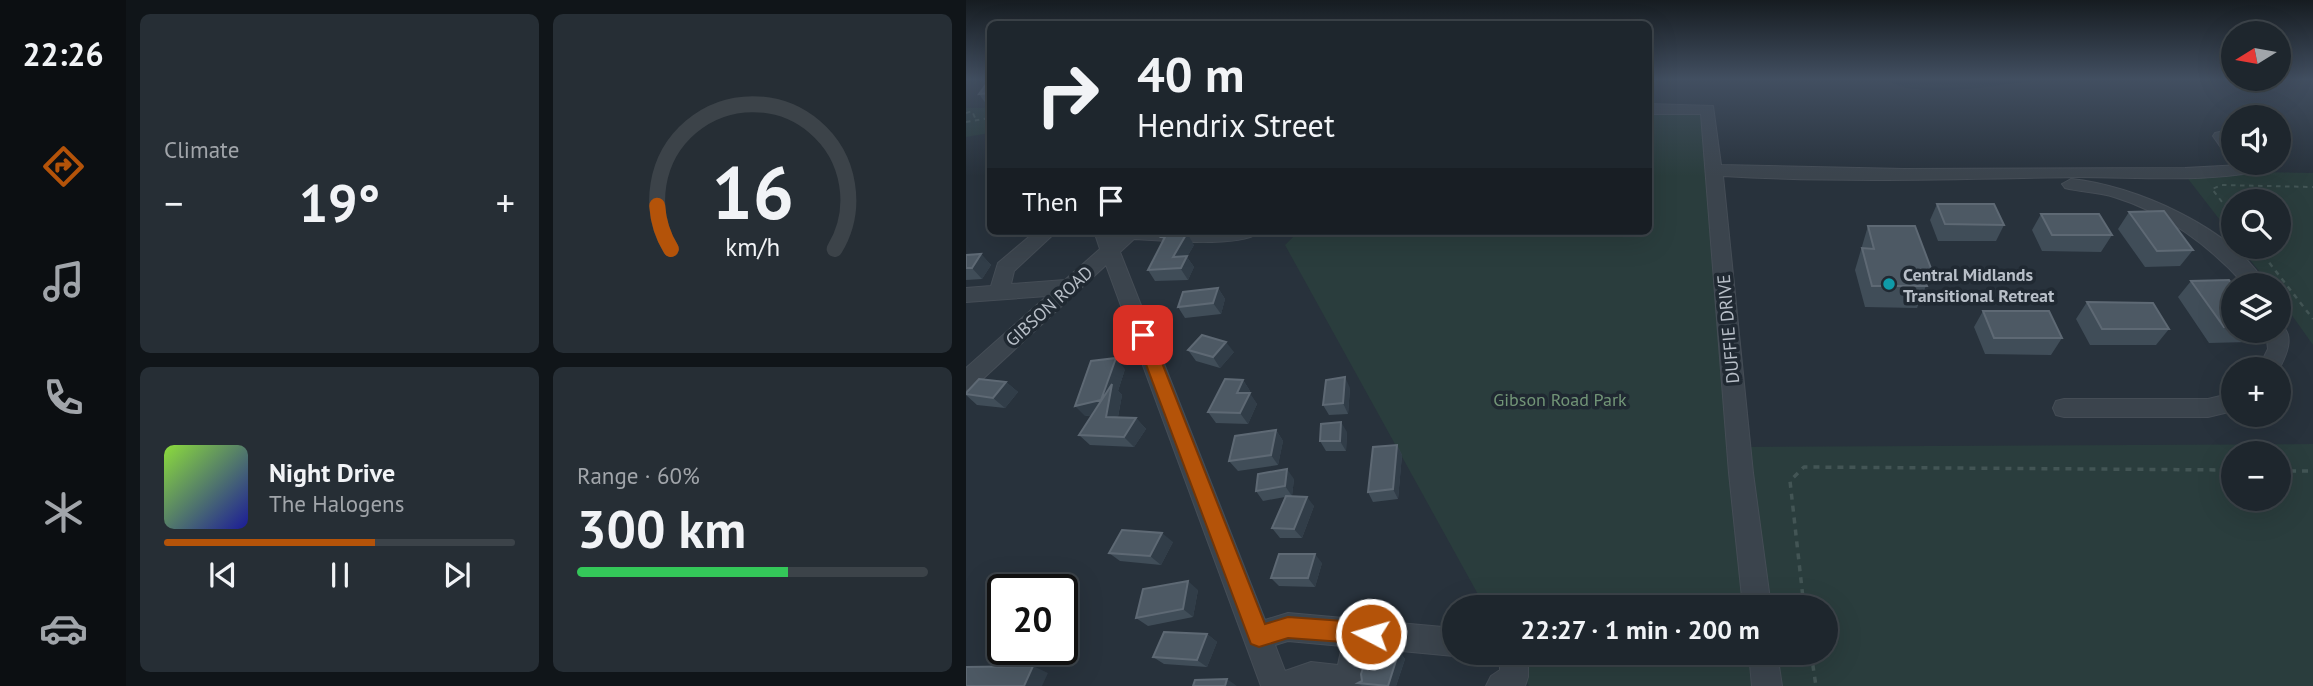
<!DOCTYPE html>
<html lang="en">
<head>
<meta charset="utf-8">
<style>
  body { margin:0; font-family:"PT Sans",sans-serif; background:#262e35; color:#f1f3f6; height:100vh; display:flex; flex-direction:column; font-size:26px; white-space:nowrap }
  * { box-sizing:border-box; margin:0 }
  p { font-size:23px; color:#a1a5aa }
  .icon { flex:none; width:38px; height:38px; fill:none; stroke:currentColor; stroke-width:2; stroke-linecap:round; stroke-linejoin:round }
  .map { position:relative; flex:1; overflow:hidden }
  .drawer { display:flex; flex-direction:column; gap:14px; padding:14px; background:#101519; width:840px }
  .drawer>* { flex:none }
  .banner { position:absolute; left:21px; top:21px; width:665px; height:214px; border-radius:10px; box-shadow:0 7px 28px #0002,0 0 0 2px #3c4349; background:#1e262d; color:#f1f3f6; overflow:hidden }
  .needle { width:46px; rotate:259deg }
  .buttons { position:absolute; left:1255px; top:21px; display:grid; gap:14px }
  .buttons a { display:grid; place-items:center; width:70px; height:70px; border-radius:50%; background:#1e262d; box-shadow:0 7px 28px #0002,0 0 0 2px #3c4349; font-size:35px }
  .speed { position:absolute; left:21px; top:574px; display:flex; gap:14px; font-size:35px; font-weight:700; text-align:center }
  .speed>* { display:grid; place-content:center; width:91px; height:91px; border-radius:50%; background:#1e262d; box-shadow:0 7px 28px #0002,0 0 0 2px #3c4349; line-height:1 }
  .speed .limit { border:4px solid #111; border-radius:10px; background:#fff; color:#111 }
  .pin { position:absolute; display:grid; place-items:center; width:60px; height:60px; color:#fff; margin:-30px; border-radius:14px; box-shadow:0 4px 10px #0006 }
  .me { position:absolute; width:77px; margin:-38px; rotate:276deg; stroke-linejoin:round; filter:drop-shadow(0 0 5px #0008) }
  .turn { display:flex; align-items:center; gap:24px; height:147px; padding:0 35px; font-size:32px }
  .turn .icon { width:91px; height:91px; stroke-width:2.5 }
  .turn b { display:block; font-size:49px; line-height:60px }
  .then { display:flex; align-items:center; height:66px; padding:0 35px; background:#0003; gap:14px; font-size:26px }
  .big { font-size:52px; font-weight:800; line-height:1.1 }
  .drawer .widget { flex:1; display:flex; flex-direction:column; justify-content:center; gap:10px; min-width:0; padding:0 24px; border-radius:10px; background:#262e35 }
  .drawer .dial { align-items:center; gap:0 }
  .dial svg { height:182px; overflow:visible; fill:none; stroke:#3c4349; stroke-width:7; stroke-linecap:round; text-anchor:middle }
  .dial text { fill:#f1f3f6; stroke:none }
  .song { display:flex; align-items:center; gap:21px }
  .cover { width:84px; height:84px; border-radius:10px; background:linear-gradient(135deg,hsl(90 70% 55%),hsl(240 70% 35%)) }
  .played { height:7px; border-radius:4px; background:linear-gradient(90deg,#b45309 60%,#3c4349 60%) }
  .keys { display:flex; justify-content:space-around; direction:ltr }
  .heat { display:flex; justify-content:space-between; align-items:center; font-size:38px; direction:ltr }
  .charge { height:10px; border-radius:5px; background:linear-gradient(90deg,#34c759 60%,#3c4349 0) }
  .drawer .tiles { flex:1; display:grid; gap:14px; grid-template-columns:repeat(2,1fr) }
  .trip { position:absolute; left:476px; top:595px; width:396px; height:70px; border-radius:35px; background:#1e262d; box-shadow:0 7px 28px #0002,0 0 0 2px #3c4349; font-weight:800; line-height:70px; text-align:center }
  main { display:flex; flex:1; min-height:0 }
  .tabs { display:flex; flex-direction:column; width:126px; justify-content:space-around; align-items:center; background:#0c0f12; color:#a1a5aa }
  .tabs .icon { width:49px; height:49px }
  .tabs .on { color:#b45309 }
  .tabs b { font-size:32px; color:#f1f3f6 }
  .map>svg:first-child { display:block }
  .green { fill:#2a3d3d; fill-rule:evenodd }
  .water { fill:#1c2a39 }
  .lines { fill:none; stroke-linecap:round; stroke-linejoin:round }
  .minor-casing { stroke:#454d56; stroke-width:2 }
  .path-far2 { stroke:#435555; stroke-width:2; stroke-dasharray:4.5 4.5; stroke-linecap:butt }
  .path-far1 { stroke:#435555; stroke-width:2.5; stroke-dasharray:5 5; stroke-linecap:butt }
  .path { stroke:#435555; stroke-width:3.5; stroke-dasharray:6 6; stroke-linecap:butt }
  .minor { fill:#3b444d; fill-rule:evenodd }
  .wall { fill:#404d58 }
  .shaded-wall { fill:#313d48 }
  .building { fill:#4d5964; stroke:#5e6974; stroke-width:2 }
  .route { fill:#b45309; stroke:#753606; stroke-width:2 }
  .culture-dot { fill:#0f9aa8; stroke:#202932; stroke-width:2.5 }
  .labels { text-anchor:middle; dominant-baseline:central; stroke-width:7; stroke-linejoin:round; paint-order:stroke }
  .poi-label { font-size:18px; font-weight:bold; fill:#b8bfc8; stroke:#202932; text-anchor:start }
  .street-label { font-size:18px; fill:#b8bfc8; stroke:#202932 }
  .park-label { font-size:18px; fill:#729577; stroke:#202932 }
</style>
</head>
<body>
<main>
<nav class="tabs">
<b>22:26</b>
<svg class="icon on" aria-label="directions" viewBox="0 0 24 24"><path d="M12 3l9 9-9 9-9-9zM9 14v-3h6M13 9l2 2-2 2"/></svg>
<svg class="icon" aria-label="music" viewBox="0 0 24 24"><path d="M9 18V5l10-2v13"/><circle cx="6" cy="18" r="3"/><circle cx="16" cy="16" r="3"/></svg>
<svg class="icon" aria-label="phone" viewBox="0 0 24 24"><path d="M5 4h4l2 5-3 2q2 4 5 5l2-3 5 2v4C11 20 4 13 5 4z"/></svg>
<svg class="icon" aria-label="climate" viewBox="0 0 24 24"><path d="M12 3v18M4 7l16 10M4 17L20 7"/></svg>
<svg class="icon" aria-label="car" viewBox="0 0 24 24"><path d="M5 17H2v-5l4-1 3-4h7l3 4 3 1v5h-3M9 17h6M6 11h13"/><circle cx="7" cy="17" r="2"/><circle cx="17" cy="17" r="2"/></svg>
</nav>
<section class="drawer">
<div class="tiles">
<div class="widget"><p>Climate</p>
<div class="heat"><a>−</a><b class="big">19°</b><a>+</a></div>
</div>
<div class="widget dial"><svg viewBox="0 0 100 80">
<path d="M14 69A42 42 0 1 1 86 69"/>
<path d="M14 69A42 42 0 0 1 8 50" stroke="#b45309"/>
<text x="50" y="56" font-size="32" font-weight="700">16</text>
<text x="50" y="72" font-size="11">km/h</text>
</svg></div>
<div class="widget">
<div class="song"><i class="cover"></i><div><b>Night Drive</b><p>The Halogens</p></div></div>
<div class="played"></div>
<div class="keys"><svg class="icon" aria-label="previous" viewBox="0 0 24 24"><path d="M18 5L8 12l10 7zM5 5v14"/></svg><svg class="icon" aria-label="pause" viewBox="0 0 24 24"><path d="M8 5v14M16 5v14"/></svg><svg class="icon" aria-label="next" viewBox="0 0 24 24"><path d="M6 5l10 7-10 7zM19 5v14"/></svg></div>
</div>
<div class="widget"><p>Range · 60%</p><b class="big">300 km</b><div class="charge"></div></div>
</div>
</section>
<div class="map">
<svg width="1347" height="686" viewBox="0 0 1347 686">
  <rect width="100%" height="100%" fill="#28323c"/>
  <path class="green" d="M0 108H24V133L0 137Z
    M683 112 730 113 739 118 767 478 782 607H519L319 245 333 231H682Z
    M1216 171 1347 173V345L1313 297 1312 285H1304L1274 247H1312V201H1267V237Z
    M1347 444V686H813L808 653H859V607H800L772 447ZM1267 453H1312V499H1267Z
    M544 653H787L791 686H563Z"/>
  <path class="water" d="M921 80H1075C1037 84 951 101 921 80Z"/>
  <g class="lines">
    <g class="minor-casing">
      <path id="minor" d="M682 104 747 106 755 165 938 169 1219 168 1312 163V159L1315 163 1313 167C1247 184 1179 177 1112 177 994 179 875 183 757 176L787 473 805 607H777L763 473 735 114H682Z
        M1267 129V158L1261 156 1247 136 1249 133Z
        M1105 179C1168 185 1267 228 1300 285H1279C1244 246 1198 212 1148 197 1132 192 1115 192 1099 188L1096 184Z
        M70 231H91L48 271 45 284 99 280 134 249 128 231H146L148 237 155 231H294C281 249 191 240 168 239L154 252 299 620 322 613 488 628V653H496L488 656 404 648 397 676 401 686H295L140 265 8 387 0 390V368L81 296 0 302V288L25 286 32 263ZM322 641 376 646 372 665 345 662 319 671 309 645Z
        M1312 324C1332 333 1319 358 1312 371L1292 369 1302 349 1300 331H1312Z
        M1267 393V411L1242 417H1098L1090 415 1087 408 1090 401 1098 399H1242Z
        M534 653H562V677L559 686H520L525 676 534 670Z
        M783 653H811L816 686H786Z"/>
    </g>
    <path class="path-far2" d="M0 113 6 111 10 120
      M0 122 24 118
      M1267 216 1246 189 1256 185 1347 187"/>
    <path class="path-far1" d="M1291 247 1347 319"/>
    <path class="path" d="M1312 471H1347
      M838 607 824 481 838 467 1267 470
      M845 653 850 686"/>
    <use href="#minor" class="minor"/>
  </g>
  <path class="wall" d="M24 80V105H21L13 94Z
    M971 204 1038 225 1030 241H972L964 220Z
    M1163 212 1227 250 1214 266 1179 267 1152 229Z
    M1075 214 1146 235 1135 252 1076 251 1066 230Z
    M902 226 966 271 951 308 899 307 889 270Z
    M198 233 228 245 221 257 228 267 222 280 189 281 182 270 197 241 195 237Z
    M15 254 25 265 16 279 0 280V255Z
    M1225 281 1267 286V331H1294L1282 342 1243 343 1212 297Z
    M252 288 259 299 255 314 219 318 212 307Z
    M1121 302 1203 329 1190 345H1124L1110 319Z
    M1017 311 1096 338 1085 355 1019 354 1008 327Z
    M222 350 268 352 254 368 230 361Z
    M159 369 152 391 156 395 152 417 170 418 180 429 168 447 124 445 113 435 127 415 119 416Z
    M277 380 284 391 283 393 291 404 282 424 250 423 242 412Z
    M40 382 52 392 39 408 11 405 0 395V393Z
    M384 388 382 414 363 415 357 405Z
    M310 430 317 441 312 465 272 471 263 461Z
    M381 432 380 451H360L354 441Z
    M431 445 436 455 432 499 407 502 402 492Z
    M328 479 326 496 348 506 336 538H314L306 528 319 497 297 501 290 491Z
    M207 542 195 565 154 561 143 553Z
    M356 563 349 587 313 586 305 578Z
    M232 590 227 617 182 626 170 618Z
    M241 634 251 642 241 667 198 664 187 657Z
    M433 651 439 659 430 686H396L392 683Z"/>
  <path class="shaded-wall" d="M221 233 228 245 221 257 228 267 222 280 207 257Z
    M15 254 25 265 16 279 6 268Z
    M252 288 259 299 255 314 247 303Z
    M260 342 268 352 254 368 247 357Z
    M150 358 159 369 152 391 156 395 150 427 140 417 141 412 119 416 109 406Z
    M379 377 384 388 382 414 377 403Z
    M277 380 284 391 278 403 271 393Z
    M40 382 52 392 39 408 27 398Z
    M284 393 291 404 282 424 274 413Z
    M170 418 180 429 168 447 158 437Z
    M375 422 381 432 380 451 374 441Z
    M310 430 317 441 312 465 305 455Z
    M431 445 436 455 432 499 427 489Z
    M321 469 328 479 326 496 319 486Z
    M341 497 348 506 336 538 328 529Z
    M196 533 207 542 195 565 184 556Z
    M349 554 356 563 349 587 342 578Z
    M222 581 232 590 227 617 217 609Z
    M241 634 251 642 241 667 231 660Z
    M433 651 439 659 430 686H422Z
    M67 666 82 673 76 686H58Z
    M261 679 271 686H259Z"/>
  <path class="building" d="M23 80H24V93L13 94Z
    M971 204H1028L1038 225 979 224Z
    M1198 211 1227 250 1191 251 1163 212Z
    M1075 214H1133L1146 235H1086Z
    M902 226H949L966 271H955L961 286H906L896 248 908 249Z
    M198 233H221L207 257 221 256 215 268 182 270 199 237H195Z
    M15 254 6 268H0V255Z
    M1263 280 1267 286V327H1258L1225 281Z
    M252 288 247 303 212 307 217 292Z
    M1121 302 1187 303 1203 329H1136Z
    M1017 311H1083L1096 338H1028Z
    M236 335 260 342 247 357 222 350Z
    M150 358 135 400 109 406 125 361Z
    M379 377 377 403 357 405 360 380Z
    M13 379 40 382 27 398 0 394V393Z
    M259 379 277 380 271 393H284L274 413 242 412Z
    M146 384 140 417 170 418 158 437 113 435Z
    M375 422 374 441H354L355 424Z
    M310 430 305 455 263 461 269 436Z
    M431 445 427 489 402 492 407 447Z
    M321 469 319 486 290 491 292 474Z
    M320 496 341 497 328 529 306 528Z
    M156 530 196 533 184 556 143 553Z
    M313 554H349L342 578H305Z
    M222 581 217 609 170 618 177 589Z
    M198 632 241 634 231 660 187 657Z
    M404 647 433 651 422 686 392 683 396 681 395 674Z
    M67 666 58 686H0V667Z
    M261 679 259 686H227L229 680Z"/>
  <linearGradient id="sky" x2="0" y2="1"><stop stop-color="#161c21"/><stop offset="0.45" stop-color="#424f61"/><stop offset="1" stop-color="#424f61" stop-opacity="0"/></linearGradient>
  <rect width="1347" height="176" fill="url(#sky)"/>
  <path class="route" d="M177 329 185 335 299 624 322 617 405 623 412 626 415 634 412 641 405 644 322 638 293 647 285 644 169 335Z"/>
  <circle class="culture-dot" cx="923" cy="284" r="7"/>
  <g class="labels">
    <g class="poi-label">
      <text x="937" y="274">Central Midlands<tspan x="937" dy="21">Transitional Retreat</tspan></text>
    </g>
    <g class="street-label">
      <text transform="translate(83 306) rotate(-42)">GIBSON ROAD</text>
      <text transform="translate(762 329) rotate(-95)">DUFFIE DRIVE</text>
    </g>
    <g class="park-label">
      <text x="594" y="399">Gibson Road Park</text>
    </g>
  </g>
</svg>
<div class="buttons">
<a><svg class="needle" viewBox="-14 -14 28 28"><path d="M0-13l5 13h-10z" fill="#e53935"/><path d="M0 13l5-13h-10z" fill="#a1a5aa"/></svg></a>
<a><svg class="icon" aria-label="sound" viewBox="0 0 24 24"><path d="M4 9h4l5-4v14l-5-4H4zM17 9q2 3 0 6"/></svg></a>
<a><svg class="icon" aria-label="search" viewBox="0 0 24 24"><circle cx="10" cy="10" r="6"/><path d="M15 15l6 6"/></svg></a>
<a><svg class="icon" aria-label="layers" viewBox="0 0 24 24"><path d="M12 4l9 5-9 5-9-5zM3 14l9 5 9-5"/></svg></a>
<a>+</a>
<a>−</a>
</div>
<div class="speed"><div class="limit">20</div></div>
<div class="pin" style="left:177px;top:335px;background:#d93025"><svg class="icon" aria-label="arrive" viewBox="0 0 24 24"><path d="M6 21V4h12l-3 4 3 4H6"/></svg></div>
<svg class="me" style="left:405px;top:634px" viewBox="-20 -20 40 40"><circle r="17" fill="#b45309" stroke="#fff" stroke-width="3"/><path d="M0-11L8 9 0 5-8 9z" fill="#fff"/></svg>
<div class="trip">22:27 · 1 min · 200 m</div>
<div class="banner">
<div class="turn"><svg class="icon" aria-label="right" viewBox="0 0 24 24"><path d="M7 20v-9h11M14 6l5 5-5 5"/></svg><div><b>40 m</b>Hendrix Street</div></div>
<div class="then">Then<svg class="icon" aria-label="arrive" viewBox="0 0 24 24"><path d="M6 21V4h12l-3 4 3 4H6"/></svg></div>
</div>
</div>
</main>
</body>
</html>
